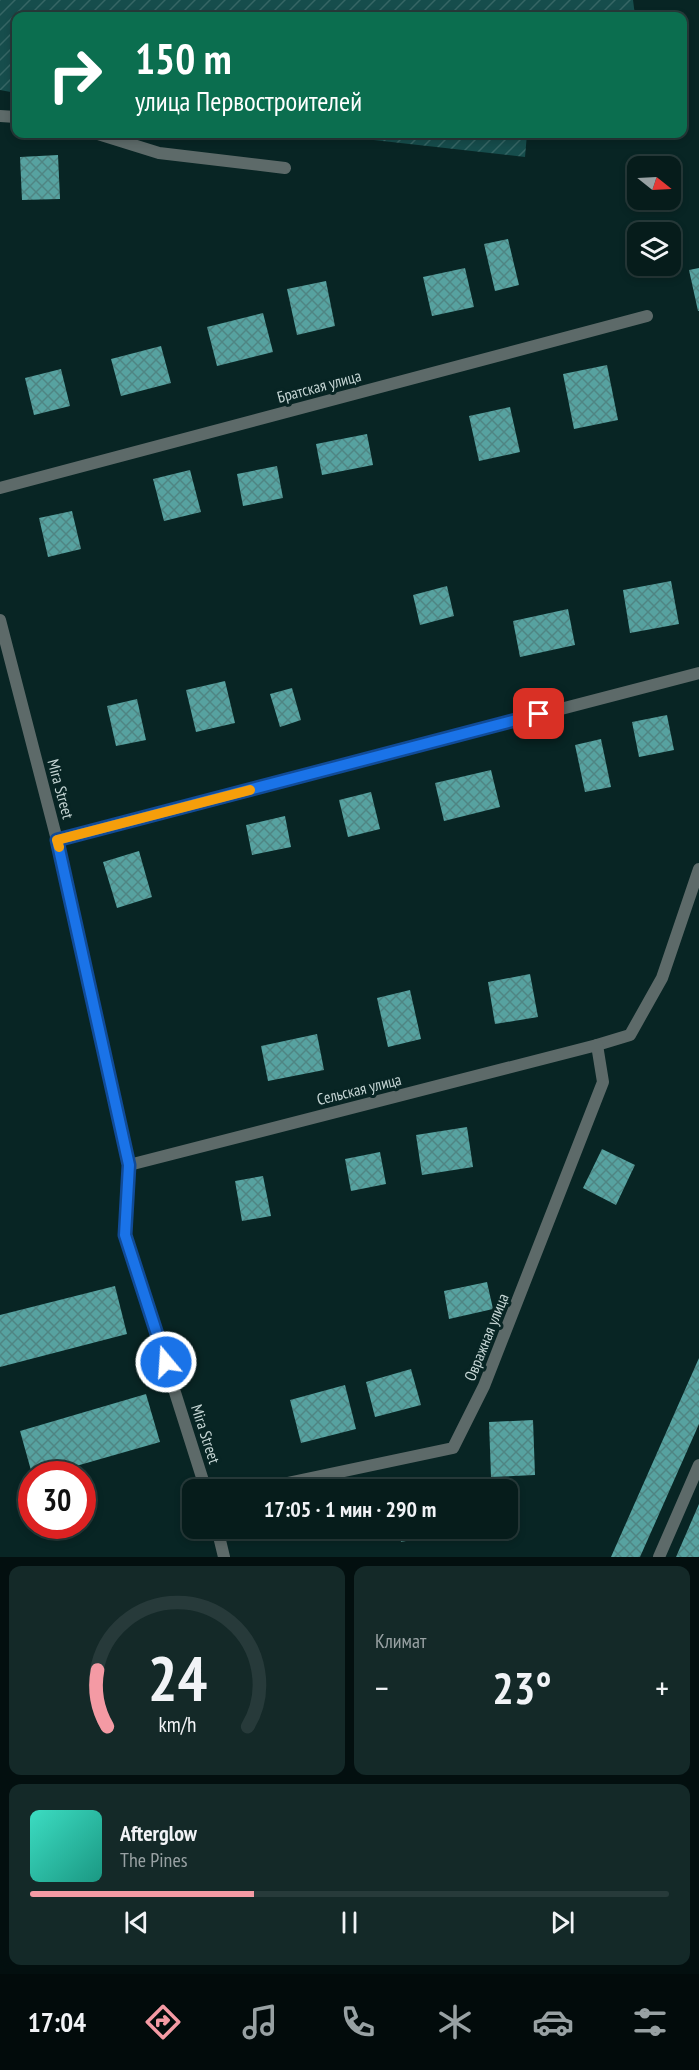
<!DOCTYPE html>
<html lang="ru">
<head>
<meta charset="utf-8">
<style>
  body { margin:0; font-family:"PT Sans Narrow",sans-serif; background:#142928; color:#f1f3f6; height:100vh; display:flex; flex-direction:column; font-size:22px; white-space:nowrap }
  * { box-sizing:border-box; margin:0 }
  p { font-size:20px; color:#98a1a3 }
  .icon { flex:none; width:33px; height:33px; fill:none; stroke:currentColor; stroke-width:2; stroke-linecap:round; stroke-linejoin:round }
  .map { position:relative; height:1557px; overflow:hidden }
  .panel { display:flex; flex-direction:column; gap:9px; padding:9px; background:#030f0f; flex:1 }
  .panel>* { flex:none }
  .hud { position:absolute; left:12px; top:12px; width:675px; height:126px; border-radius:12px; box-shadow:0 3px 9px #0003,0 0 0 2px #273a3a; background:#0b6e4f; color:#fff; overflow:hidden }
  .needle { width:39px; rotate:108deg }
  .fabs { position:absolute; left:627px; top:156px; display:grid; gap:12px }
  .fabs a { display:grid; place-items:center; width:54px; height:54px; border-radius:12px; background:#061c1b; box-shadow:0 3px 9px #0003,0 0 0 2px #273a3a; font-size:30px }
  .speed { position:absolute; left:18px; top:1461px; display:flex; gap:12px; font-size:30px; font-weight:700; text-align:center }
  .speed>* { display:grid; place-content:center; width:78px; height:78px; border-radius:50%; background:#061c1b; box-shadow:0 3px 9px #0003,0 0 0 2px #273a3a; line-height:1 }
  .speed .limit { border:9px solid #d22; background:#fff; color:#111 }
  .pin { position:absolute; display:grid; place-items:center; width:51px; height:51px; color:#fff; margin:-26px; border-radius:12px; box-shadow:0 3px 9px #0006 }
  .me { position:absolute; width:66px; margin:-33px; rotate:342deg; stroke-linejoin:round; filter:drop-shadow(0 0 4px #0008) }
  .turn { display:flex; align-items:center; gap:21px; height:126px; padding:0 24px; font-size:27px }
  .turn .icon { width:78px; height:78px; stroke-width:2.5 }
  .turn b { display:block; font-size:42px; line-height:51px }
  .big { font-size:45px; font-weight:600; line-height:1.1 }
  .panel .tile { flex:1; display:flex; flex-direction:column; justify-content:center; gap:9px; min-width:0; padding:0 21px; border-radius:12px; background:#142928 }
  .panel .dial { align-items:center; gap:0 }
  .dial svg { height:156px; overflow:visible; fill:none; stroke:#273a3a; stroke-width:7; stroke-linecap:round; text-anchor:middle }
  .dial text { fill:#f1f3f6; stroke:none }
  .song { display:flex; align-items:center; gap:18px }
  .cover { width:72px; height:72px; border-radius:9px; background:linear-gradient(135deg,hsl(170 70% 55%),hsl(170 70% 35%)) }
  .played { height:6px; border-radius:3px; background:linear-gradient(90deg,#f49aa4 35%,#273a3a 35%) }
  .keys { display:flex; justify-content:space-around; direction:ltr }
  .heat { display:flex; justify-content:space-between; align-items:center; font-size:33px; direction:ltr }
  .panel .tiles { flex:1; display:grid; gap:9px; grid-template-columns:1fr 1fr }
  .tile:last-child { grid-column:span 2 }
  .trip { position:absolute; left:182px; top:1479px; width:336px; height:60px; border-radius:12px; background:#061c1b; box-shadow:0 3px 9px #0003,0 0 0 2px #273a3a; font-weight:600; line-height:60px; text-align:center }
  .tabs { display:flex; height:96px; justify-content:space-around; align-items:center; background:#020b0b; color:#98a1a3 }
  .tabs .icon { width:42px; height:42px }
  .tabs .current { color:#f49aa4 }
  .tabs b { font-size:27px; color:#f1f3f6 }
  .map>svg:first-child { display:block }
  .garden { fill:url(#garden-furrows) }
  .building { fill:url(#building-cross-hatch) }
  .lines { fill:none; stroke-linecap:round; stroke-linejoin:round }
  .lane { stroke:#5d6a69; stroke-width:12 }
  .street { stroke:#5d6a69; stroke-width:12 }
  .route-casing { stroke:#114b97; stroke-width:15 }
  .route { stroke:#1a73e8; stroke-width:10 }
  .slow { stroke:#f59e0b; stroke-width:10 }
  .labels { text-anchor:middle; dominant-baseline:central; stroke-width:6; stroke-linejoin:round; paint-order:stroke }
  .street-label { font-size:16px; fill:#c6d6d5; stroke:#082524 }
</style>
</head>
<body>
<div class="map">
<svg width="699" height="1557" viewBox="0 0 699 1557">
  <defs>
    <pattern id="garden-furrows" width="10" height="10" patternUnits="userSpaceOnUse" patternTransform="scale(1.5)"><rect width="10" height="10" fill="#164d4c"/><path d="M-1 1l2-2M0 10L10 0M9 11l2-2" fill="none" stroke="#366665"/></pattern>
    <pattern id="building-cross-hatch" width="8" height="8" patternUnits="userSpaceOnUse" patternTransform="scale(1.5)"><rect width="8" height="8" fill="#57a2a0"/><path d="M0 0l8 8M0 8l8-8" fill="none" stroke="#4f8583"/></pattern>
  </defs>
  <rect width="100%" height="100%" fill="#082524"/>
  <path class="garden" d="M0 0H633L635 16H16V93L0 90Z
    M320 134H527L525 157Z"/>
  <path class="building" d="M58 155 60 199 22 200 20 157Z
    M508 239 519 285 495 291 484 244Z
    M465 268 474 307 432 316 423 277Z
    M699 268V311H698L689 270Z
    M326 281 335 326 297 335 287 289Z
    M263 313 273 352 217 366 207 327Z
    M161 346 171 383 121 396 111 359Z
    M607 365 618 420 574 429 563 374Z
    M61 369 70 406 34 415 25 378Z
    M510 407 520 452 479 461 469 416Z
    M367 434 373 465 322 475 316 444Z
    M277 466 283 498 243 506 237 474Z
    M190 470 201 512 164 521 153 479Z
    M72 511 81 549 48 557 39 518Z
    M671 581 679 624 630 633 623 590Z
    M447 586 454 616 420 625 413 595Z
    M568 609 575 645 520 657 513 621Z
    M225 681 235 723 196 732 186 690Z
    M292 688 301 720 280 727 270 694Z
    M137 699 146 740 116 746 107 706Z
    M667 715 674 750 639 757 632 722Z
    M601 739 611 787 585 792 575 745Z
    M491 770 500 807 444 821 435 783Z
    M371 792 380 829 348 837 339 800Z
    M285 816 291 847 252 855 246 825Z
    M139 851 152 897 117 908 103 862Z
    M530 974 538 1017 495 1024 488 982Z
    M410 990 421 1039 388 1047 377 998Z
    M317 1034 324 1070 268 1081 261 1046Z
    M467 1127 473 1167 422 1175 416 1135Z
    M602 1149 635 1165 616 1205 583 1188Z
    M380 1152 386 1184 351 1191 345 1159Z
    M263 1176 271 1216 242 1221 235 1181Z
    M487 1282 493 1309 449 1319 444 1291Z
    M115 1286 127 1334 0 1367V1315Z
    M699 1358V1424L640 1557H611Z
    M411 1369 421 1405 375 1417 366 1382Z
    M345 1385 356 1429 301 1443 290 1400Z
    M146 1394 160 1442 48 1474H32L20 1431Z
    M533 1420 535 1475 491 1477 489 1422Z
    M699 1504V1557H676Z
    M399 1528H439L440 1534 401 1542Z"/>
  <g class="lines">
    <path class="lane" d="M597 1045 630 1035 662 978 699 869
      M659 1557 699 1465"/>
    <path class="street" d="M0 116 16 117
      M98 134 159 153 285 168
      M0 488 647 316
      M0 620 57 840 129 1165 125 1235 206 1490
      M57 840 699 673
      M129 1165 597 1045 603 1082 484 1386 453 1448 255 1490
      M217 1528 224 1557"/>
  </g>
  <g class="lines">
    <g class="route-casing">
      <path id="route" d="M166 1362 125 1235 129 1165 57 840 539 714"/>
    </g>
    <use href="#route" class="route"/>
    <path class="slow" d="M59 847 57 840 250 790"/>
  </g>
  <g class="labels">
    <g class="street-label">
      <text transform="translate(319 386) rotate(-15)">Братская улица</text>
      <text transform="translate(61 789) rotate(75)">Mira Street</text>
      <text transform="translate(359 1089) rotate(-14)">Сельская улица</text>
      <text transform="translate(486 1337) rotate(-68)">Овражная улица</text>
      <text transform="translate(206 1434) rotate(72)">Mira Street</text>
    </g>
  </g>
</svg>
<div class="fabs">
<a><svg class="needle" viewBox="-14 -14 28 28"><path d="M0-13l5 13h-10z" fill="#e53935"/><path d="M0 13l5-13h-10z" fill="#98a1a3"/></svg></a>
<a><svg class="icon" aria-label="layers" viewBox="0 0 24 24"><path d="M12 4l9 5-9 5-9-5zM3 14l9 5 9-5"/></svg></a>
</div>
<div class="speed"><div class="limit">30</div></div>
<div class="pin" style="left:539px;top:714px;background:#d93025"><svg class="icon" aria-label="arrive" viewBox="0 0 24 24"><path d="M6 21V4h12l-3 4 3 4H6"/></svg></div>
<svg class="me" style="left:166px;top:1362px" viewBox="-20 -20 40 40"><circle r="17" fill="#1a73e8" stroke="#fff" stroke-width="3"/><path d="M0-11L8 9 0 5-8 9z" fill="#fff"/></svg>
<div class="trip">17:05 · 1 мин · 290 m</div>
<div class="hud">
<div class="turn"><svg class="icon" aria-label="right" viewBox="0 0 24 24"><path d="M7 20v-9h11M14 6l5 5-5 5"/></svg><div><b>150 m</b>улица Первостроителей</div></div>
</div>
</div>
<section class="panel">
<div class="tiles">
<div class="tile dial"><svg viewBox="0 0 100 80">
<path d="M14 69A42 42 0 1 1 86 69"/>
<path d="M14 69A42 42 0 0 1 9 40" stroke="#f49aa4"/>
<text x="50" y="56" font-size="32" font-weight="700">24</text>
<text x="50" y="72" font-size="11">km/h</text>
</svg></div>
<div class="tile"><p>Климат</p>
<div class="heat"><a>−</a><b class="big">23°</b><a>+</a></div>
</div>
<div class="tile">
<div class="song"><i class="cover"></i><div><b>Afterglow</b><p>The Pines</p></div></div>
<div class="played"></div>
<div class="keys"><svg class="icon" aria-label="previous" viewBox="0 0 24 24"><path d="M18 5L8 12l10 7zM5 5v14"/></svg><svg class="icon" aria-label="pause" viewBox="0 0 24 24"><path d="M8 5v14M16 5v14"/></svg><svg class="icon" aria-label="next" viewBox="0 0 24 24"><path d="M6 5l10 7-10 7zM19 5v14"/></svg></div>
</div>
</div>
</section>
<nav class="tabs">
<b>17:04</b>
<svg class="icon current" aria-label="directions" viewBox="0 0 24 24"><path d="M12 3l9 9-9 9-9-9zM9 14v-3h6M13 9l2 2-2 2"/></svg>
<svg class="icon" aria-label="music" viewBox="0 0 24 24"><path d="M9 18V5l10-2v13"/><circle cx="6" cy="18" r="3"/><circle cx="16" cy="16" r="3"/></svg>
<svg class="icon" aria-label="phone" viewBox="0 0 24 24"><path d="M5 4h4l2 5-3 2q2 4 5 5l2-3 5 2v4C11 20 4 13 5 4z"/></svg>
<svg class="icon" aria-label="climate" viewBox="0 0 24 24"><path d="M12 3v18M4 7l16 10M4 17L20 7"/></svg>
<svg class="icon" aria-label="car" viewBox="0 0 24 24"><path d="M5 17H2v-5l4-1 3-4h7l3 4 3 1v5h-3M9 17h6M6 11h13"/><circle cx="7" cy="17" r="2"/><circle cx="17" cy="17" r="2"/></svg>
<svg class="icon" aria-label="filters" viewBox="0 0 24 24"><path d="M4 7h16M4 17h16"/><circle cx="9" cy="7" r="2"/><circle cx="15" cy="17" r="2"/></svg>
</nav>
</body>
</html>
